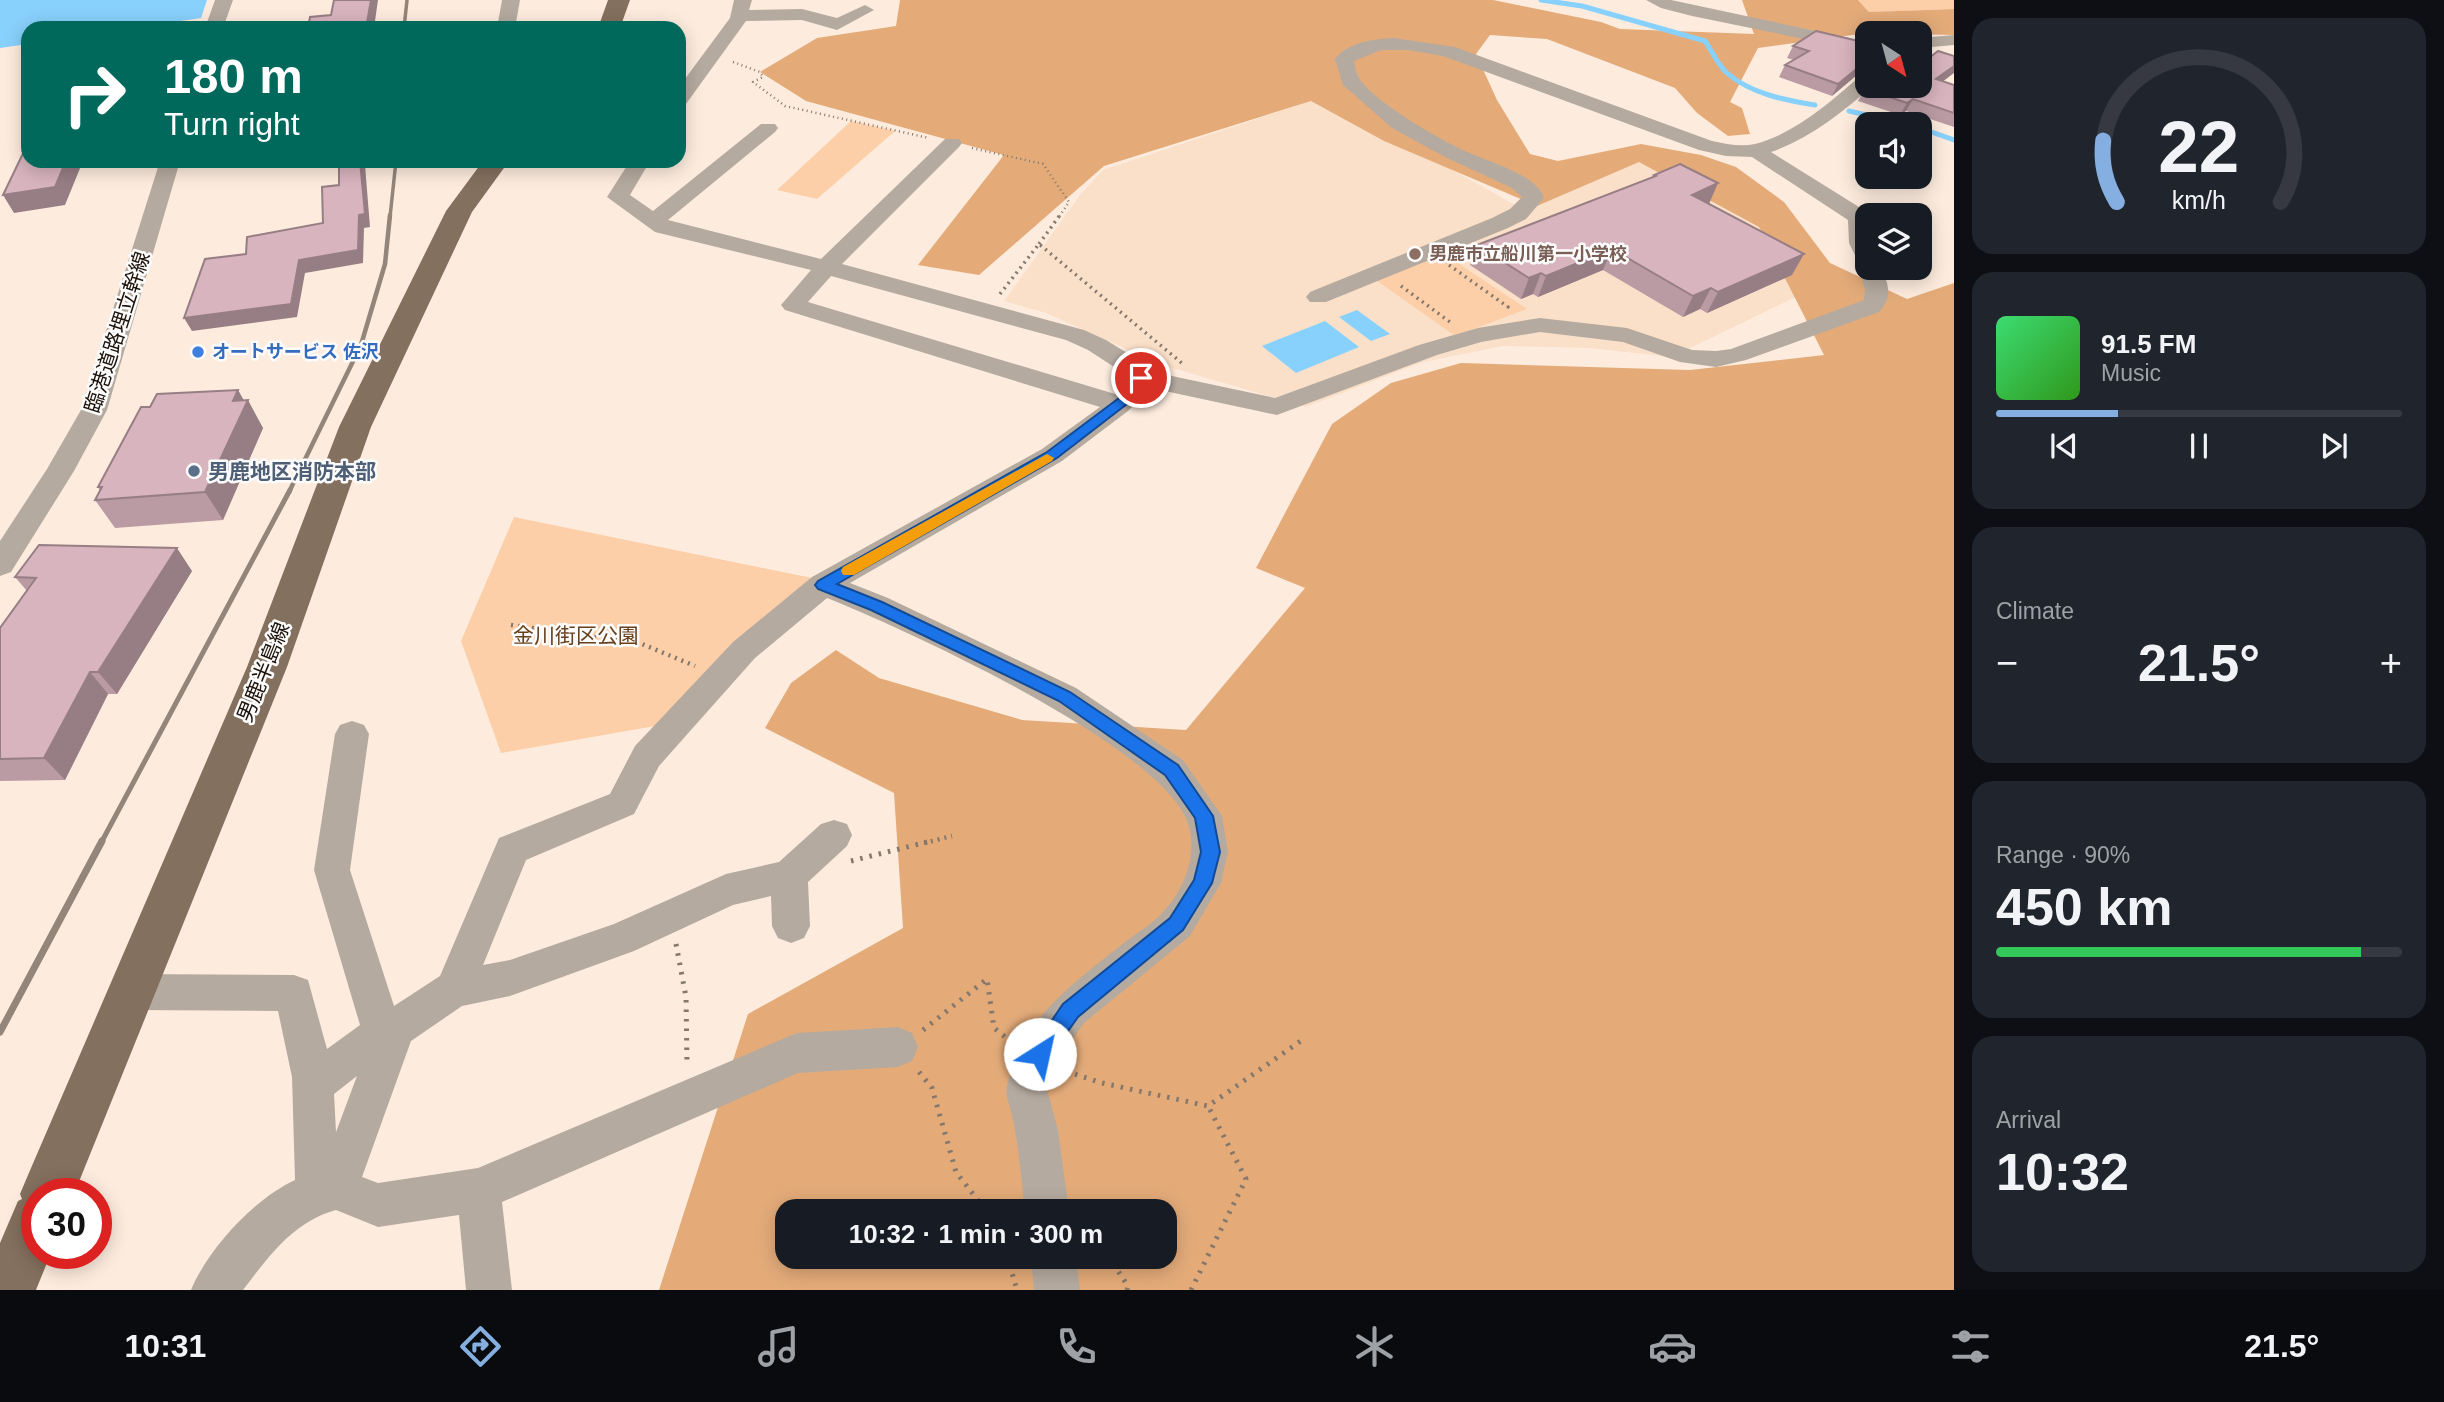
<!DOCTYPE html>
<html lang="en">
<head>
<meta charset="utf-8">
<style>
  body { margin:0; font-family:Arial,"Noto Sans JP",sans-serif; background:#20242c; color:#f1f3f6; height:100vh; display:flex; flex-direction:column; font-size:26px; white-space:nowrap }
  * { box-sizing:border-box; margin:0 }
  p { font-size:23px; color:#9ea1a6 }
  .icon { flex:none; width:38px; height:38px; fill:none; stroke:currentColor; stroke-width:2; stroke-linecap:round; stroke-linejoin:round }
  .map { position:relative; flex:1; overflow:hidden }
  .drawer { display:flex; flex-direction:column; gap:18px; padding:18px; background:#0d0f14; width:490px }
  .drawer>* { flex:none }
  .hud { position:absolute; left:21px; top:21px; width:665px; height:147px; border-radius:21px; box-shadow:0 4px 18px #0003; background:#00695c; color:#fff; overflow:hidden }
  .needle { width:46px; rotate:144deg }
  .fabs { position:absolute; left:1855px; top:21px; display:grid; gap:14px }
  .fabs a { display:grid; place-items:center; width:77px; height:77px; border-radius:14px; background:#171b24; box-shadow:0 4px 18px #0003; font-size:35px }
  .speed { position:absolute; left:21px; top:1178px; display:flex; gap:14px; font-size:35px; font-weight:700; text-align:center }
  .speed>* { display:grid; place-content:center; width:91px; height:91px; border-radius:50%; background:#171b24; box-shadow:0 4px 18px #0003; line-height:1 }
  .speed .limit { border:10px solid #d22; background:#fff; color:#111 }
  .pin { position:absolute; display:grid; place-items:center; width:60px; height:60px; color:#fff; margin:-30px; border:4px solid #fff; border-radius:50%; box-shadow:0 2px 7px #0007 }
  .me { position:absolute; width:77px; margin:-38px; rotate:35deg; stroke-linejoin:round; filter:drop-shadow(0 0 5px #0008) }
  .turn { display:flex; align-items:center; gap:24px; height:147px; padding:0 28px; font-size:32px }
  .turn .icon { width:91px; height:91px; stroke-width:2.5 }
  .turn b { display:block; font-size:49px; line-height:60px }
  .big { font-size:52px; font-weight:700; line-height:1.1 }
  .drawer .card { flex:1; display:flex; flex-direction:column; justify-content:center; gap:10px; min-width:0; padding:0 24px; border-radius:21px; background:#20242c }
  .drawer .dial { align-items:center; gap:0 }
  .dial svg { height:182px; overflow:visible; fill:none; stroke:#363941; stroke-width:7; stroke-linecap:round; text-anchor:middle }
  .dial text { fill:#f1f3f6; stroke:none }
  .song { display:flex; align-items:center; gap:21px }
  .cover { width:84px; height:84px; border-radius:10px; background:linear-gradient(135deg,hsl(140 70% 55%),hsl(110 70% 35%)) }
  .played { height:7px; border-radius:4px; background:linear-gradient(90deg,#85afe0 30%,#363941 30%) }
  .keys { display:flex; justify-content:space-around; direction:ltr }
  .heat { display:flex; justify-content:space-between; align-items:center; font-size:38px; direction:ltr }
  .charge { height:10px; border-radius:5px; background:linear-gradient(90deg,#34c759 90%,#363941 0) }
  .trip { position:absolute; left:775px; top:1199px; width:402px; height:70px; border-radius:21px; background:#171b24; box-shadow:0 4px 18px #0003; font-weight:700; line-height:70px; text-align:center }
  .tabs { display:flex; height:112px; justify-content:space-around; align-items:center; background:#090b0e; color:#9ea1a6 }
  .tabs .icon { width:49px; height:49px }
  .tabs .selected { color:#85afe0 }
  .tabs b { font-size:32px; color:#f1f3f6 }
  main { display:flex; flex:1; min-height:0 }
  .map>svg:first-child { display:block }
  .built { fill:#fbe0c9 }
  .green { fill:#fccfa8 }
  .forest { fill:#e4ab79; fill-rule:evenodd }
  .water { fill:#88d1fc }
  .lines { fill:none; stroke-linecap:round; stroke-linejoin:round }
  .stream { stroke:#88d1fc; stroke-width:5 }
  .path-far3 { stroke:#84776c; stroke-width:2.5; stroke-dasharray:1 3.5; stroke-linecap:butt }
  .path-far2 { stroke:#84776c; stroke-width:3.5; stroke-dasharray:2 4.5; stroke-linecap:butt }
  .path-far1 { stroke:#84776c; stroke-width:4.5; stroke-dasharray:2 5; stroke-linecap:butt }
  .path { stroke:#84776c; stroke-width:5; stroke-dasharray:2.5 7; stroke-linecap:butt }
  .minor { fill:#b5aa9f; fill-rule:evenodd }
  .major { fill:#84705e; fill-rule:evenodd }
  .rail-far3 { stroke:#93857a; stroke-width:3.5 }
  .rail-far2 { stroke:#93857a; stroke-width:4.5 }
  .rail-far1 { stroke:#93857a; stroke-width:5 }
  .rail { stroke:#93857a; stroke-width:7 }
  .wall { fill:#ba9ba3 }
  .shaded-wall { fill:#977e85 }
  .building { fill:#d8b4be; stroke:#977e85; stroke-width:2 }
  .route { fill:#1a73e8; stroke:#114b97; stroke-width:2 }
  .slow { fill:#f59e0b }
  .education-dot { fill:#8d6e63; stroke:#fcfcfc; stroke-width:2.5 }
  .shop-dot { fill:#3f7fe0; stroke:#fcfcfc; stroke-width:2.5 }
  .service-dot { fill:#5c6f8a; stroke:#fcfcfc; stroke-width:2.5 }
  .labels { text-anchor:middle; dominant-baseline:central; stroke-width:5; stroke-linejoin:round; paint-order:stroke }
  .far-education-label { font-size:18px; font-weight:bold; fill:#785e54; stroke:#fcfcfc; text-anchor:start }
  .far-shop-label { font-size:18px; font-weight:bold; fill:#366cbe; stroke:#fcfcfc; text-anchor:start }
  .street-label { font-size:21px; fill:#1d130b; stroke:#fcfcfc }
  .service-label { font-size:21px; font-weight:bold; fill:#4e5e75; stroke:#fcfcfc; text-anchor:start }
  .park-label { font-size:21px; fill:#68411c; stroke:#fcfcfc }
</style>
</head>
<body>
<main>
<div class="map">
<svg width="1954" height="1290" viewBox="0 0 1954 1290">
  <rect width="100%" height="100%" fill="#fdecde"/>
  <path class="built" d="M1322 97 1526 211 1639 161 1777 230 1814 288 1672 357 1589 348 1503 346 1423 362 1306 407 1162 365 1046 313 1004 301 1080 195 1103 170Z"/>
  <path class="green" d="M1858 0H1954V9L1869 12Z
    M851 121 895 131 817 199 777 190Z
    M1441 252 1527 309 1455 336 1373 278Z
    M514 517 812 578 661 725 501 753 461 641Z"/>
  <path class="forest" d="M900 0H1493L1601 22 1620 29 1754 34 1742 0H1858L1869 12 1954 9V35L1867 33 1758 48 1730 102 1742 108 1750 134 1728 136 1697 113 1675 88 1547 39 1490 35 1476 54 1497 100 1530 154 1558 161 1641 144 1701 155 1736 167 1784 202 1830 263 1907 299 1954 283V1290H659L748 1014 903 928 894 793 765 728 791 683 836 650 879 678 1022 720 1186 730 1305 588 1256 568 1332 424 1391 383 1461 363 1690 370 1824 355 1759 227 1639 162 1537 206 1384 141 1311 101 1104 166 979 275 918 265 1004 155 806 101 760 72 817 38 896 26ZM788 1211H1166V1256H788Z"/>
  <path class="water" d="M0 0H207L201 18 133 28H28V44L0 48Z
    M1357 310 1390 334 1371 341 1339 317Z
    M1325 321 1359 347 1296 373 1262 346Z"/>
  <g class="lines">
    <path class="stream" d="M1541 0 1582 6 1705 41C1712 51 1718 65 1727 73 1751 94 1785 100 1815 105
      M1849 111 1906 124
      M1920 128 1954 140"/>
    <path class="path-far3" d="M733 62 760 72 763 77 753 82 785 106 929 138
      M972 148 1043 164 1069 202 1059 217"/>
    <path class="path-far2" d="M1039 244 1060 215
      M1449 265 1508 307 1506 308
      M1401 286 1450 322
      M1000 294 1039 244 1183 364"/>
    <path class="path-far1" d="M511 625 642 644 695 666
      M924 843 952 836"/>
    <path class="path" d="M851 861 931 841
      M676 944 686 997 687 1064
      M923 1030 987 979 994 1028 1010 1041
      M1066 1071 1102 1083 1208 1106 1305 1038
      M919 1072 932 1088 956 1172 986 1211
      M1007 1256 1017 1290
      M1108 1256 1128 1286 1127 1290
      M1191 1290 1246 1179 1208 1106"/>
    <path class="minor" d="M215 0H233L223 28H205Z
      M502 0H520L515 28H497Z
      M734 0H752L749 10 802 9 837 18 865 5 874 10 837 30 802 20 746 21 686 104 679 106V87L730 18Z
      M1646 0H1671L1867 42V52L1692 16 1661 8Z
      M1954 35V45L1920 48V38Z
      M1394 38 1455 47 1712 141C1726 144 1741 147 1755 144 1794 134 1831 102 1860 76L1867 74V86H1872C1842 113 1809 139 1771 152L1867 212V268H1881C1889 285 1893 297 1879 312L1746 360 1716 367 1680 362 1623 342 1540 332 1481 342 1437 355 1277 415 1151 388 1128 411 1062 461 850 583 888 598 1076 688 1183 760 1222 816 1228 852 1221 883 1190 936 1084 1023 1055 1064 1047 1089 1058 1130 1069 1211H1025C1021 1178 1019 1144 1011 1111 1009 1104 1005 1094 1007 1086 1024 1015 1075 982 1129 939 1140 931 1153 923 1162 913 1185 890 1199 852 1187 821 1158 745 905 629 827 598L755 658 659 766 634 814 526 860 483 965 510 960 614 924 726 874 779 862 821 824 834 820 847 824 852 835 847 846 808 882 810 926 804 938 791 943 778 938 772 926 771 896 733 905 634 951 510 996 462 1006 411 1041 362 1177 378 1183 478 1168 797 1033 898 1027 912 1033 918 1047 912 1061 898 1067 798 1073 502 1202 512 1290H466L459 1215 378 1227 336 1210C293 1222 269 1256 243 1290H191C208 1249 254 1199 295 1180L292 1077 278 1011 130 1010 116 1005 110 992 116 979 130 974 294 975 308 980 327 1049 360 1025 314 870 335 734 340 725 352 721 364 725 369 734 350 870 394 1006 440 976 499 838 610 794 635 746 733 642 812 577 1042 449 1100 407 785 310 781 305 811 270 655 232 607 197 630 161H650L630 195 653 211 761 124H775L778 128 775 132 668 220 821 259 945 139H959L962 143 959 147 842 264 1084 330 1106 340 1150 367 1153 372 1275 398 1419 345 1478 328 1540 318 1627 328 1692 350 1716 351 1731 349 1864 300 1865 289 1858 268 1860 265 1849 243 1848 220 1752 157 1726 156 1699 150 1443 56 1408 50H1381L1354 61C1355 66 1356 72 1358 76 1369 99 1439 139 1463 150 1485 161 1537 174 1544 198L1526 219 1508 228 1326 302H1310L1306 297 1310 292 1492 218 1510 209 1522 197 1512 188 1447 158 1392 128 1343 85 1335 59C1348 42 1374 39 1394 38ZM831 276 1066 340 1088 350 1128 376V381L1115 394 808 302ZM357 1076 336 1132 334 1094Z
      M160 161H180L107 410 74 471 11 572 0 576V541L47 469 81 410Z
      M1031 1256H1076L1080 1290H1034Z"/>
    <path class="major" d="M608 0H630L620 28H598Z
      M483 161H509L472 212 371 427 287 667 74 1194H37V1253H51L36 1290H0V1243L18 1201 22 1199 20 1194 28 1175 247 667 339 427 446 211Z"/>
    <path class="rail-far3" d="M404 28 407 0
      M390 217 396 161"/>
    <path class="rail-far2" d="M289 492 361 345 385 264 390 215"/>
    <path class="rail-far1" d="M101 843 290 490"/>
    <path class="rail" d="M0 1032 102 841"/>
  </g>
  <path class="wall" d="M1867 43V72L1866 71 1858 74 1832 96 1779 77 1785 65 1794 60 1787 58 1793 46Z
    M1942 81 1954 85V127L1906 111 1900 115 1858 101 1865 89Z
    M1654 175 1709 203 1792 275 1707 313 1700 309 1683 317 1603 270 1538 297 1533 294 1521 299 1470 265 1477 245 1652 177Z
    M238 390 243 400 263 428 223 520 115 528 95 500 100 491 98 487 150 407Z
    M192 571 117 694H108L65 780 0 781V628L27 591 15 577Z"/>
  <path class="shaded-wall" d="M371 0H378L374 28H366Z
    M1867 61 1866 71 1858 74 1832 96 1838 84 1865 62Z
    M1954 66V73L1929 92 1936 79Z
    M1913 99 1906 111 1900 115 1907 103Z
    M66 161H83L65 205 14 213 3 195Z
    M360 161H363L365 165 370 227 364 228 363 263 305 273 297 317 192 331 184 318 299 260 358 250Z
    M1718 183 1709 204 1692 195Z
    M1612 249 1603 270 1538 297 1546 276Z
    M1804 254 1792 275 1707 313 1718 292Z
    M1541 273 1533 294 1521 299 1529 278Z
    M1711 288 1700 309 1683 317 1693 296Z
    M238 390 246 404 248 400 263 428 223 520 205 492 233 401Z
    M177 548 192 571 117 694 98 672Z
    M90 672 108 694 65 780 44 758Z"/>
  <path class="building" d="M334 0H371L366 28H308L310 17 331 15Z
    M1816 31 1867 43V61L1865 62 1838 84 1785 65 1809 51 1793 46Z
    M1938 51 1954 56V66L1936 79 1954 85V113L1913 99 1907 103 1865 89 1869 86H1920V59L1925 61Z
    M28 143V161H66L55 187 3 195Z
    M339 161H360L365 214 359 215 358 250 299 260 291 304 184 318 205 259 246 254 247 237 323 223 322 187 339 185Z
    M1680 164 1718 183 1692 195 1804 254 1718 292 1711 288 1693 296 1612 249 1546 276 1541 273 1529 278 1477 245 1656 176 1654 175Z
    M238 390 233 401 248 400 205 492 95 500 102 487H98L141 407H150L157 394Z
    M39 545 177 548 98 672H90L44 758 0 759V628L36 578 15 577Z"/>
  <path class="route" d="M1141 374 1145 375 1148 383 1136 397 1057 458 837 584 882 602 1070 692 1178 765 1213 816 1220 852 1212 883 1183 930 1078 1017 1047 1061 1040 1063 1032 1061 1029 1054 1063 1004 1170 918 1194 880 1201 852 1195 818 1165 775 1059 701 871 610 818 589 815 585 818 581 1047 452 1127 392 1135 383 1136 375Z"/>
  <path class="slow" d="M1047 454 1054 458 1052 461 854 575H843L841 571 843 567Z"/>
  <circle class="education-dot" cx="1415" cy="254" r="7"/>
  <circle class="shop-dot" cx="198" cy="352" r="7"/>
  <circle class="service-dot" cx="194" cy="471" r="7"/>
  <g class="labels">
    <g class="far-education-label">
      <text x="1429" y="254">男鹿市立船川第一小学校</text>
    </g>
    <g class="far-shop-label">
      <text x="212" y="352">オートサービス 佐沢</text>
    </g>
    <g class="street-label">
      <text transform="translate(117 332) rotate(-72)">臨港道路埋立幹線</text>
      <text transform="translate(263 672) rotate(-68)">男鹿半島線</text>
    </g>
    <g class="service-label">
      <text x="208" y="471">男鹿地区消防本部</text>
    </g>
    <g class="park-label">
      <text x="576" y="635">金川街区公園</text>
    </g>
  </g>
</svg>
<div class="fabs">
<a><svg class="needle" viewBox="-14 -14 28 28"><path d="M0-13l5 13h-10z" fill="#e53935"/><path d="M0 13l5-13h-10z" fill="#9ea1a6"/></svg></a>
<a><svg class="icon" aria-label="sound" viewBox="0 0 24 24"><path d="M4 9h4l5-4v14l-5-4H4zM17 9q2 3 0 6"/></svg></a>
<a><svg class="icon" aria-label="layers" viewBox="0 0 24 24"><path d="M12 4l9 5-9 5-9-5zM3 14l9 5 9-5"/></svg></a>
</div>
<div class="speed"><div class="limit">30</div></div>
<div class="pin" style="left:1141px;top:378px;background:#d93025"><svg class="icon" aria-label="arrive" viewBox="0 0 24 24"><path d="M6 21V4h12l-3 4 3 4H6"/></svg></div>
<svg class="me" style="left:1040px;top:1054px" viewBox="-20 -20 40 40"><circle r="19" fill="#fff"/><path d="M0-13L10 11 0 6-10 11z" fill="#1a73e8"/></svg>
<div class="trip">10:32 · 1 min · 300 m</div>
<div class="hud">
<div class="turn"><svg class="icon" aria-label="right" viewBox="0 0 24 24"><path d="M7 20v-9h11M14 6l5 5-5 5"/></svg><div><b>180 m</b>Turn right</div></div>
</div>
</div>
<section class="drawer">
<div class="card dial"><svg viewBox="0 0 100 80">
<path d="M14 69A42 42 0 1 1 86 69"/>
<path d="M14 69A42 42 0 0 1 8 42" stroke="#85afe0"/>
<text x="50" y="56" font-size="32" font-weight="700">22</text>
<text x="50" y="72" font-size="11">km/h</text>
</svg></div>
<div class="card">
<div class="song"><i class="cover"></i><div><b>91.5 FM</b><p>Music</p></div></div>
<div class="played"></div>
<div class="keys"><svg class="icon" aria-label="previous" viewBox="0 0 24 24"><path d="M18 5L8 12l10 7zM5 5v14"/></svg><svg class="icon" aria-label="pause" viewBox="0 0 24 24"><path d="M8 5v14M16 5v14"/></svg><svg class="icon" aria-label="next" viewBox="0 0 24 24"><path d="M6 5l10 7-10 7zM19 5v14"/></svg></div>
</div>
<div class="card"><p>Climate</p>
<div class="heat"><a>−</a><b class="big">21.5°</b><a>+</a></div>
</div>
<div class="card"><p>Range · 90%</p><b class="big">450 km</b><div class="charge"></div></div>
<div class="card"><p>Arrival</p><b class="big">10:32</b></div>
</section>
</main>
<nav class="tabs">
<b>10:31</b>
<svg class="icon selected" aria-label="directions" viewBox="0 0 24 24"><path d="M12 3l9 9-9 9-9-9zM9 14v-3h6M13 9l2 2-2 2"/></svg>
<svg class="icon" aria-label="music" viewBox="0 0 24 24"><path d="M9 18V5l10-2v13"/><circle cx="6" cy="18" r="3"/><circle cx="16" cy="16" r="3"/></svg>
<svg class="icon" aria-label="phone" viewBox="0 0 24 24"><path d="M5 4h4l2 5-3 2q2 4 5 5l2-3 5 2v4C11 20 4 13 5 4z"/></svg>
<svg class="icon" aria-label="climate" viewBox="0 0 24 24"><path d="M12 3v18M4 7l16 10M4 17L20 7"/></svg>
<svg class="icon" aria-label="car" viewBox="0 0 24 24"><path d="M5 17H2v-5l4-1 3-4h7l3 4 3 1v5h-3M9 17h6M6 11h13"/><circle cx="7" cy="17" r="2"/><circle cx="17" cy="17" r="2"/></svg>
<svg class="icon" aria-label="filters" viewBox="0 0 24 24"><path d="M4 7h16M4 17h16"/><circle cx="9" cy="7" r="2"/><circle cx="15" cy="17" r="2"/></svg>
<b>21.5°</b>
</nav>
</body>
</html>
